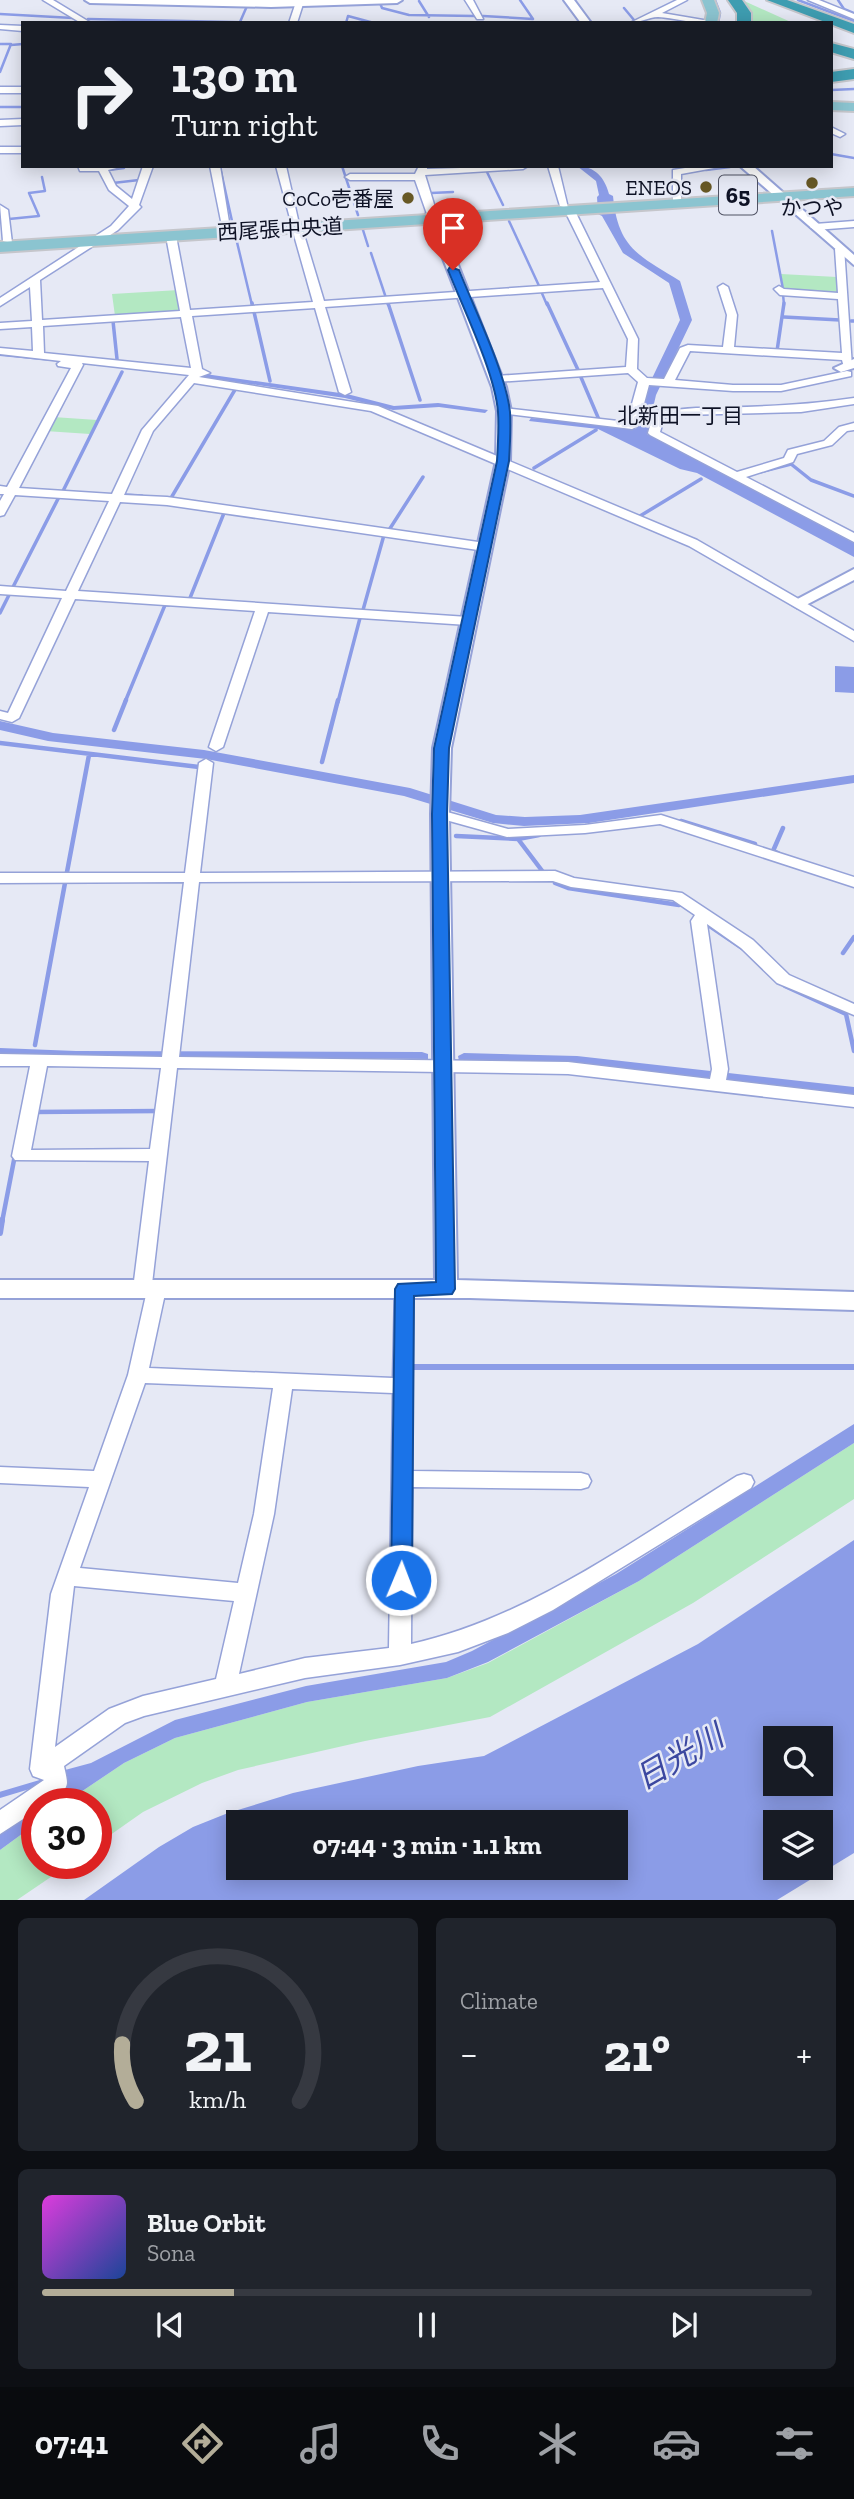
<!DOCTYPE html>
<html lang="en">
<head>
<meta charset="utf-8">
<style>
  body { margin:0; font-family:"Zilla Slab","Noto Sans JP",serif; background:#20242c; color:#f1f3f6; height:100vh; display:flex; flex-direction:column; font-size:26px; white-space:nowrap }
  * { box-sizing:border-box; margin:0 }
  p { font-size:23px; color:#9ea1a6 }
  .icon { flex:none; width:38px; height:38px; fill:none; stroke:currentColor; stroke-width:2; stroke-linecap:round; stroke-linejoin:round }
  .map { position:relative; height:1900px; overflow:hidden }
  .details { display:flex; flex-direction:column; gap:18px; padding:18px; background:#0d0f14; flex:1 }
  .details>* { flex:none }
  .guide { position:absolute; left:21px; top:21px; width:812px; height:147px; border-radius:0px; box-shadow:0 4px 18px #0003; background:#171b24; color:#f1f3f6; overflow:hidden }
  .tools { position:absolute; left:763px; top:1726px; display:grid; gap:14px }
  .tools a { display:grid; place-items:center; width:70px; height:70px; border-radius:0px; background:#171b24; box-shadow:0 4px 18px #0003; font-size:35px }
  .speed { position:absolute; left:21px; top:1788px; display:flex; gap:14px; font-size:35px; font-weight:700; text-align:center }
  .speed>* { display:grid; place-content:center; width:91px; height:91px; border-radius:50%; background:#171b24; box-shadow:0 4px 18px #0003; line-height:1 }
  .speed .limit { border:10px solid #d22; background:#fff; color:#111 }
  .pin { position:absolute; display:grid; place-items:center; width:60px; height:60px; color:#fff; margin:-72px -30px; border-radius:50% 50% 50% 0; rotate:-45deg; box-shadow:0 0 7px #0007 }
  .pin .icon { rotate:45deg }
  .me { position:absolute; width:77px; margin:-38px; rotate:1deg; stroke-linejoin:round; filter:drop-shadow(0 0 5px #0008) }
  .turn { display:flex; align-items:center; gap:24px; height:147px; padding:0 35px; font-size:32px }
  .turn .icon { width:91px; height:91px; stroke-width:2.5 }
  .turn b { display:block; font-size:49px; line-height:60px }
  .big { font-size:52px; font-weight:700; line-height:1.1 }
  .details .tile { flex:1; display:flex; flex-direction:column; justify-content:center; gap:10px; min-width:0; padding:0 24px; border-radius:10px; background:#20242c }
  .details .dial { align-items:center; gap:0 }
  .dial svg { height:182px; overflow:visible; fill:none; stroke:#363941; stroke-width:7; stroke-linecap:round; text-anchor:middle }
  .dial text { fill:#f1f3f6; stroke:none }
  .song { display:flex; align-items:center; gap:21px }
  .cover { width:84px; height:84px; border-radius:10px; background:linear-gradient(135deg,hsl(300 70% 55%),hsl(220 70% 35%)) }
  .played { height:7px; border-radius:4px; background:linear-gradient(90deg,#b3ad98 25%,#363941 25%) }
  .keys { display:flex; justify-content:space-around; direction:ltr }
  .heat { display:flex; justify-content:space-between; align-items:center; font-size:38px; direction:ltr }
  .details .tiles { flex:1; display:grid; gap:18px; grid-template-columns:1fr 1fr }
  .tile:last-child { grid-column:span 2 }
  .trip { position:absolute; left:226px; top:1810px; width:402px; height:70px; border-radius:0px; background:#171b24; box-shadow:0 4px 18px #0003; font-weight:700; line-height:70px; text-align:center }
  .dock { display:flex; height:112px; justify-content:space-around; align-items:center; background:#090b0e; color:#9ea1a6 }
  .dock .icon { width:49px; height:49px }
  .dock .active { color:#b3ad98 }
  .dock b { font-size:32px; color:#f1f3f6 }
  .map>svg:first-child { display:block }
  .green { fill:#b3e8c2 }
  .water { fill:#8b9ce7; fill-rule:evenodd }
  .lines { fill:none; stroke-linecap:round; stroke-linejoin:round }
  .stream-far3 { stroke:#8b9ce7; stroke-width:2.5 }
  .stream-far2 { stroke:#8b9ce7; stroke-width:3.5 }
  .stream-far1 { stroke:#8b9ce7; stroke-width:4.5 }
  .stream { stroke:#8b9ce7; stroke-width:6 }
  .minor-casing { stroke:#95a2d8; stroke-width:3 }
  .tertiary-casing { stroke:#95a2d8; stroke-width:4 }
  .primary-casing { stroke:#c5c6cb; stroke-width:4 }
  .motorway-casing { stroke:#c5c6cb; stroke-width:4 }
  .minor { fill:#fff; fill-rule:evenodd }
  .tertiary { fill:#fff; fill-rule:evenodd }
  .primary { fill:#8bc4d0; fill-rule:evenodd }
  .motorway { fill:#3e9db1; fill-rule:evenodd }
  .route { fill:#1a73e8; stroke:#114b97; stroke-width:2 }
  .poi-dot { fill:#675825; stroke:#e6e9f5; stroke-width:2.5 }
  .labels { text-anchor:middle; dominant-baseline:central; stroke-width:5; stroke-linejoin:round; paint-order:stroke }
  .far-poi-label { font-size:21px; fill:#0e1225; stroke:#e6e9f5; text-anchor:end }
  .far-street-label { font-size:21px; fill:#0e1225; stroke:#e6e9f5 }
  .far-neighbourhood-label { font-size:21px; fill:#0e1225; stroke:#e6e9f5 }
  .shield { fill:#e6e9f5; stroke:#4f5263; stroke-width:2 }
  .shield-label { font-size:23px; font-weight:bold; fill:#0e1225 }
  .near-water-label { font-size:32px; font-style:italic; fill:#3c48a0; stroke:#e6e9f5 }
</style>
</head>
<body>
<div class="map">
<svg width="854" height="1901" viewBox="0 0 854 1901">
  <rect width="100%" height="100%" fill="#e6e9f5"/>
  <path class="green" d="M739 0H742L793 23H749Z
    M781 274 837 277 839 292 784 290Z
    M179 290 182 309 178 312 115 316 112 294Z
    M53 417 97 420 90 434 45 431Z
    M854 1443V1499L693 1603 490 1717 365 1741 238 1770 202 1783 143 1812 96 1845V1804H63L124 1763 175 1738 307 1702 447 1678 488 1663 639 1581Z
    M37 1823V1864H70L17 1900H0V1850Z"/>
  <path class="water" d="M577 166C595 166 605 178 609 194L613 196C618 248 638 255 680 281L692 320 656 395 647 434 854 543V557L697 473 680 469 598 429 529 421 531 418 636 429 644 395 680 320 669 283 623 253 602 216 598 214 597 197 599 195 596 181Z
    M0 353 177 370 347 394 394 406 438 403 488 410 485 413 439 407 393 410 345 398 175 373 0 356Z
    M835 666 854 667V693L835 692Z
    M0 721 53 733 204 750 410 788 496 815 525 817 580 815 854 775V783L589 823 524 826 493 823 404 796 206 759 48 741 0 730Z
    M0 1048 76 1051 422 1052 428 1054V1059L0 1056Z
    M464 1053 577 1056 854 1087V1097L459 1061 458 1056Z
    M854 1424V1443L639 1581 488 1662 447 1678 307 1702 175 1738 124 1763 63 1804H37V1823L0 1850V1831L68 1781 67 1778 50 1783 65 1770 91 1763 175 1720 306 1686 446 1662 472 1651 616 1574Z
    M854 1540V1853L777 1900H84L159 1847 193 1827 228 1813 293 1793 418 1766 484 1756 698 1644ZM775 1738H821V1783H775ZM238 1822H616V1867H238ZM775 1822H821V1867H775Z"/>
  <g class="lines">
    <path class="stream-far3" d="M520 0 533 19
      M715 0 720 13 718 23
      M798 0 854 21
      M838 0 844 9 854 13
      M419 1 429 17
      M380 3 382 8 409 15 475 16
      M624 8 634 20
      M0 14 73 18
      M483 16 533 19
      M88 19 278 23
      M240 22 247 6
      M346 23 348 16 374 23
      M0 44H11L0 72
      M11 45 23 44
      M831 90 854 89
      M0 107H23
      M831 154 854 158
      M342 166 358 215
      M220 167 232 221
      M109 170 124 168
      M486 170 503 205
      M706 170 730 167
      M111 179 113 183 139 180 140 177
      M431 193 453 192
      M9 219 39 216 29 193 45 191 42 177
      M509 221 540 288
      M363 230 368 246
      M772 231 783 289
      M236 238 252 305
      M371 253 386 298
      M541 291 547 305
      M783 294 784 305
      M387 301 388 305"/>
    <path class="stream-far2" d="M252 303 253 307
      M388 303 420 400
      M547 303 579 372
      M254 312 270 381
      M784 317 840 320
      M113 321 117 359
      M851 321H854
      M777 351 784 303
      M580 375 600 422
      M534 468 596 430
      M760 472 791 464 811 480 854 496
      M63 491 122 372
      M125 495 142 496
      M171 498 236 388
      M640 516 701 479
      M389 530 423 477
      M13 587 60 495
      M190 598 224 513
      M363 610 384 535
      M0 613 9 595
      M125 702 165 605H169
      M338 702 360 618"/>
    <path class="stream-far1" d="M114 730 126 700
      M0 743 199 767
      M322 762 338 700
      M681 821 755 844
      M456 836 518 839 539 835
      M518 839 543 872
      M778 853 773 851 783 828
      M67 872 89 755
      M555 883 568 888 679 905
      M708 925 742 948
      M843 953 854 937
      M785 986 846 1014 854 1051
      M35 1045 65 883
      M35 1112 158 1111
      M2 1222 15 1155"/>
    <path class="stream" d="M0 1233 2 1220
      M413 1367H854
      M0 1795 43 1782"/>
    <g class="minor-casing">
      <path id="minor" d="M43 0H53L91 23H81Z
        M465 0H473L483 19H477Z
        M677 0H687L662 13 715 22C696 25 677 18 658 17 648 17 640 23 630 23Z
        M808 0H819L854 14V19Z
        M296 2 303 4 297 23H289Z
        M0 25 23 26V31L0 29Z
        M0 87H23V93H0Z
        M23 119V125L0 126V120Z
        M831 127 845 134 840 137 831 133Z
        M0 147H23V153H0Z
        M78 166H125L108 170 116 186 132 199 143 166H153L139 205 141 207 118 230 40 280 42 320 180 311 166 236 171 233 176 236 190 310 313 302 292 228 297 225 302 228 324 301 600 282 565 211 570 208 575 211 638 339 637 369 647 378 664 379 680 348 688 345 723 347 727 315 718 287 723 284 728 287 737 315 734 347 842 353 838 299 780 295 774 289 779 286 784 289 838 293 835 249 844 247 852 367H844L842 360 690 351 675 380 733 385H781L847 371 851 372V376L781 391H733L649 385 642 411C660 413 677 409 696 408 749 407 801 406 854 398V404L801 412 680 415 664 418 660 432 737 472 784 458 788 450 824 441 839 427 854 423V430L847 431 832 445 797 454 793 462 746 477 854 533V542L650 435 648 433 652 419 640 418 638 426 632 429 500 413V409L504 408 627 422 638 382 628 373 496 382 490 379 496 376 626 367 628 339 603 288 325 307 351 392 345 395 339 392 315 308 192 316 202 369 210 373 199 377 378 406 697 540 854 631V641L689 546 371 411 194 383 153 431 124 495 167 497 485 543 491 547 485 551 167 505 120 502 78 591 468 617 475 621 468 625 268 612 223 747 216 751 209 747 255 611 75 599 19 718 12 722 0 719V711L8 713 62 598 0 594V586L66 591 109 501 15 495 4 515 0 516V501L4 494H0V486L7 487 71 368 58 366 57 364 61 361 0 354V348L33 351 32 327 0 329V323L32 321 30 287 0 306V298L111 226 129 206 109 190 99 171H80ZM181 317 191 368 44 353 43 326ZM82 363 189 375 142 430 112 494 19 488 83 365Z
        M210 166H220L230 228 222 226Z
        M276 166H286L299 224 291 222Z
        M419 166H427V169L528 166 523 169 425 175 437 214 432 217 427 214 415 180H350L345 177 350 174H415Z
        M548 166H558L568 208 560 206Z
        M697 166H725L681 174V199L673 201V170Z
        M0 205 8 210 12 243 3 241Z
        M854 221V227L815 230 810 227 815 224Z
        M206 759 213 763 200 873 555 871 574 878 682 893 753 940 789 975 854 1004V1015L777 983 741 948 707 924 728 1069 726 1080 854 1095V1107L568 1074 177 1068 152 1284H164L166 1289 149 1368 393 1378 395 1289 397 1284 404 1282 411 1284 413 1289 412 1471 581 1473 588 1475 591 1481 588 1487 581 1489 412 1487 411 1644C529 1618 635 1539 737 1476L744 1474 751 1476 754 1482 751 1488 553 1610 508 1633 458 1652 400 1665 305 1678 144 1716 125 1723 64 1766C65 1771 67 1778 67 1783 66 1795 47 1804 37 1804V1810L0 1834V1810L44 1780 33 1776 30 1769 51 1594 89 1487 0 1483V1467L94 1471 128 1375 146 1295 135 1294 133 1289 149 1161 15 1160 12 1156 30 1066H0V1054L162 1057 184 882 0 883V873H185L199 763ZM553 881 571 887 673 900 695 915 691 921 712 1069 710 1079 568 1062 179 1057 199 882ZM47 1066 161 1068 150 1149 31 1150ZM145 1383 273 1388 254 1514 238 1583 80 1568ZM292 1389 393 1393 389 1648 305 1658 239 1674 274 1514ZM74 1586 234 1601 216 1679 143 1696 109 1709 55 1747Z
        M440 810 508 829 585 825 661 815 854 877V887L660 824 585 833 507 837 435 817 433 814Z"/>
    </g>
    <g class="tertiary-casing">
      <path id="tertiary" d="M85 0H402L397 3 271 7 90 3Z
        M564 0H574L591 23H581Z
        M740 166H753L854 255V265Z
        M432 210 438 214 506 387 511 411 510 461 451 748 449 814 457 1280 854 1292V1310L470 1298H0V1280H435L431 814 433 748 496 461 497 411 492 387 426 214Z
        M854 359V368L841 372 834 368Z
        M854 569V580L804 606 798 608 790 603Z"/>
    </g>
    <g class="primary-casing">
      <path id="primary" d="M702 0H714L719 13 717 23H705L707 13Z
        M831 102 854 103V111L831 110Z
        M854 188V196L0 252V242Z"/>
    </g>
    <g class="motorway-casing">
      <path id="motorway" d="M728 0H742L751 13V23H737V13Z
        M767 0H787L854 24V33Z
        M831 43 854 49V59L831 52Z
        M854 69V79L831 82V72Z"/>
    </g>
    <use href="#minor" class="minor"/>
    <use href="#tertiary" class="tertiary"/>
    <use href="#primary" class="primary"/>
    <use href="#motorway" class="motorway"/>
  </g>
  <path class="route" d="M450 267 459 270C474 308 506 373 510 412 511 428 510 445 509 461L449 748 447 814 455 1289 452 1294 414 1296 412 1580 409 1586 401 1589 394 1586 391 1580 395 1289 398 1284 436 1282 432 814 434 748 497 461C498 445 499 428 498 412 495 373 463 308 448 270Z"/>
  <g class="poi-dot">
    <circle cx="812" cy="183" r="7"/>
    <circle cx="706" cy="187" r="7"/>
    <circle cx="408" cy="198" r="7"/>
  </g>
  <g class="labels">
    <g class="far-poi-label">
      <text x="692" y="187">ENEOS</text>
      <text x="394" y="198">CoCo壱番屋</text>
      <text x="812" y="207" text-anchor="middle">かつや</text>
    </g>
    <g class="far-street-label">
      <text transform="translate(280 229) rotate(-3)">西尾張中央道</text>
    </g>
    <g class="far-neighbourhood-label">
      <text x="680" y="415">北新田一丁目</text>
    </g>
    <rect class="shield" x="719" y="175.5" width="38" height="39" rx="5"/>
    <g class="shield-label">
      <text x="738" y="195">65</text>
    </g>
    <g class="near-water-label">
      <text transform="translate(679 1757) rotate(-30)">日光川</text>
    </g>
  </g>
</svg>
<div class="tools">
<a><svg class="icon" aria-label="search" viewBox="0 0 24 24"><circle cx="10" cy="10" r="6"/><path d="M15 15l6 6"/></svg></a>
<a><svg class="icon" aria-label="layers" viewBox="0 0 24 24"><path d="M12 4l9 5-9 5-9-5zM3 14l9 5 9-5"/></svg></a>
</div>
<div class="speed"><div class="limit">30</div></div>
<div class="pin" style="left:453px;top:270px;background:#d93025"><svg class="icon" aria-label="arrive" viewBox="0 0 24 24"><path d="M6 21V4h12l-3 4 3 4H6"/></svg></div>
<svg class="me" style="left:401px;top:1580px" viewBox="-20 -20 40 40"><circle r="17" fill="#1a73e8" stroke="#fff" stroke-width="3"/><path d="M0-11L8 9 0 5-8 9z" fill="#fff"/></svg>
<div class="trip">07:44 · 3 min · 1.1 km</div>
<div class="guide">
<div class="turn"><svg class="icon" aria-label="right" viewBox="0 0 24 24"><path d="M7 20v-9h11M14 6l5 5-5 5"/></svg><div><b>130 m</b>Turn right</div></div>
</div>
</div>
<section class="details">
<div class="tiles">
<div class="tile dial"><svg viewBox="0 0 100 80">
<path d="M14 69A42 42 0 1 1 86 69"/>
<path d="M14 69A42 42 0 0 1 8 44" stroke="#b3ad98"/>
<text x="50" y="56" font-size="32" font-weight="700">21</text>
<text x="50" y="72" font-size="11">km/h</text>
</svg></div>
<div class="tile"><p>Climate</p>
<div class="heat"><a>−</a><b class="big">21°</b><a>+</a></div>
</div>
<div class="tile">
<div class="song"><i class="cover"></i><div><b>Blue Orbit</b><p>Sona</p></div></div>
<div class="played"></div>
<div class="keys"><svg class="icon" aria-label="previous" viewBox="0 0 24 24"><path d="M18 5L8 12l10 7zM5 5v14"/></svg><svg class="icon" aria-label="pause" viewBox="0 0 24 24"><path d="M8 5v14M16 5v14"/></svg><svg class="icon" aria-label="next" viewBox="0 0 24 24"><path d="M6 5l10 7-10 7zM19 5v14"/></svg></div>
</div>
</div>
</section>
<nav class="dock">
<b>07:41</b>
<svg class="icon active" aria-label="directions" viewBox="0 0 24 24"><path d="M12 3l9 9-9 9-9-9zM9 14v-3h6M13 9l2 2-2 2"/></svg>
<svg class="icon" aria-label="music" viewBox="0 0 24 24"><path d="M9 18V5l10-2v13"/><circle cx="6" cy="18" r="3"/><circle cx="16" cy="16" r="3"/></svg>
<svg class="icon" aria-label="phone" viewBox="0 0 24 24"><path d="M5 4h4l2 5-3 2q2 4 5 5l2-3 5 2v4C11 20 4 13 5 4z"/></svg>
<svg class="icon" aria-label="climate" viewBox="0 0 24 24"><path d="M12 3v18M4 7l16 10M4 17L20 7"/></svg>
<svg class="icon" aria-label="car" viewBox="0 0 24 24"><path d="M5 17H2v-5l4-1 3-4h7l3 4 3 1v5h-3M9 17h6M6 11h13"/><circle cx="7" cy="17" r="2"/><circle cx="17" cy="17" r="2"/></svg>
<svg class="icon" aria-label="filters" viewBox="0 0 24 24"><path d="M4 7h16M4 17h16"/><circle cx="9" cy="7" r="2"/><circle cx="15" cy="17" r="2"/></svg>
</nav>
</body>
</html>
